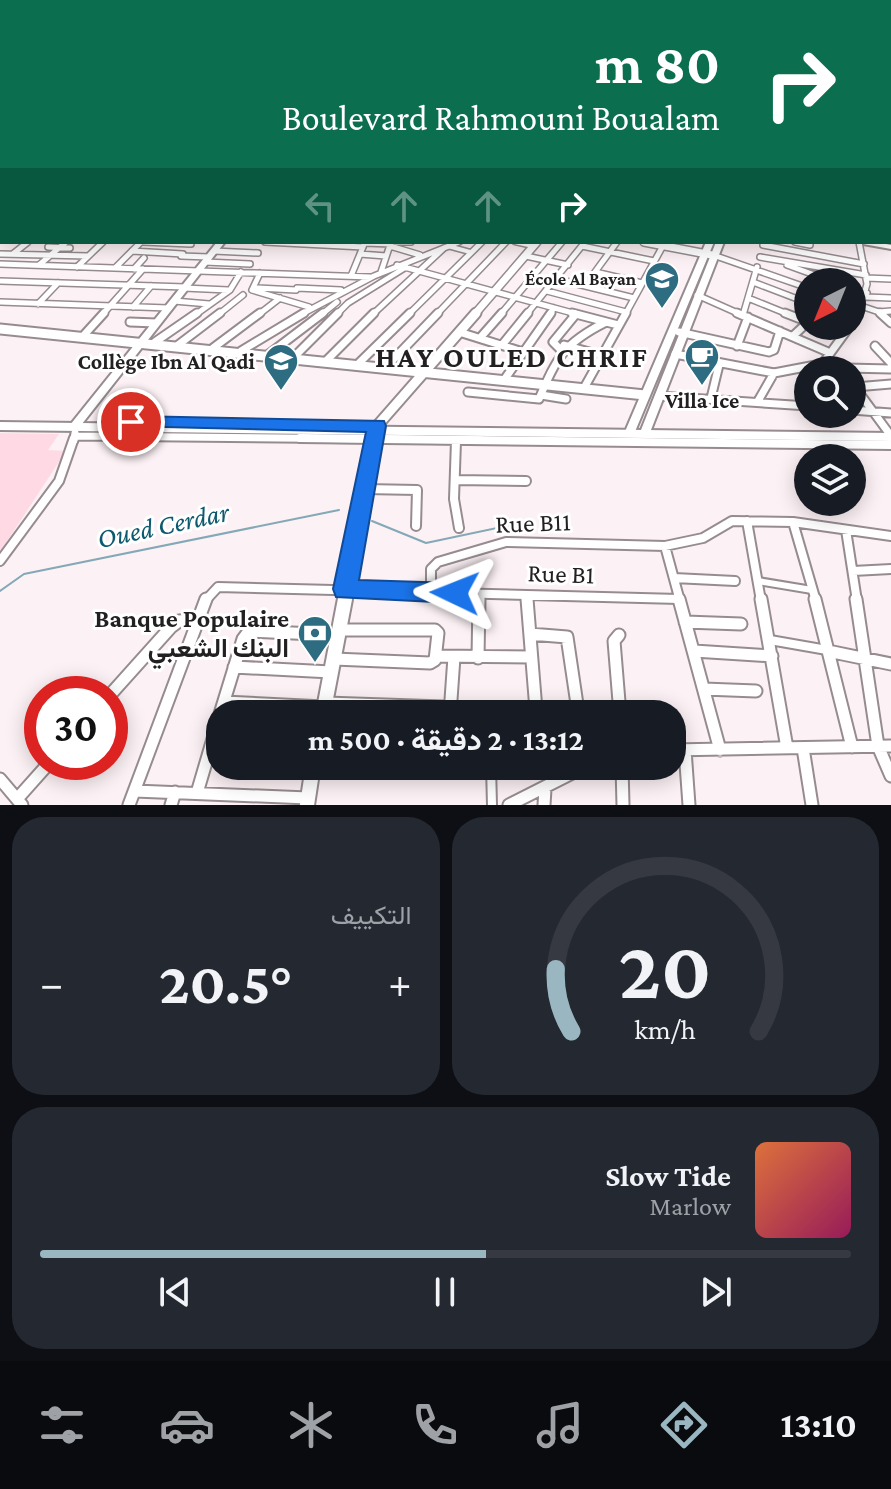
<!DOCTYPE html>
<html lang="ar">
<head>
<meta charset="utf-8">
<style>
  body { margin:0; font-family:"Crimson Pro",Vazirmatn,serif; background:#242831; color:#f1f3f6; direction:rtl; height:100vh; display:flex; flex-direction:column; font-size:30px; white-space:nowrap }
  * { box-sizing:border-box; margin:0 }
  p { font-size:26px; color:#9ea1a6 }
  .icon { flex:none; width:44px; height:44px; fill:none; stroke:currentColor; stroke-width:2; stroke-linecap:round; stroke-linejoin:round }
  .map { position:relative; height:805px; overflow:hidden; direction:ltr }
  .panel { display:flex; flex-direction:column; gap:12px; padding:12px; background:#0d0f14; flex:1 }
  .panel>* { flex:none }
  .hud { position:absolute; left:0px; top:0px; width:892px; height:244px; box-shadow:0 4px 20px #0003; direction:rtl; background:#0b6e4f; color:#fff; overflow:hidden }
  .needle { width:52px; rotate:223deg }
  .fabs { position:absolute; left:794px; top:268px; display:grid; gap:16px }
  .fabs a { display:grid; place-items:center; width:72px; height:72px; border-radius:50%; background:#171b24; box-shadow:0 4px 20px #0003; font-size:40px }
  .speed { position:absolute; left:24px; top:676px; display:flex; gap:16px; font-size:40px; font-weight:700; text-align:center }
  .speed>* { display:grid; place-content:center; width:104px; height:104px; border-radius:50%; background:#171b24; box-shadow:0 4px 20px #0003; line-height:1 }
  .speed .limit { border:12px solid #d22; background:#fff; color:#111 }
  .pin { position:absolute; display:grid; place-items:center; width:68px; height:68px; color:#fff; margin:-34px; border:4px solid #fff; border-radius:50%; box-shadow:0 2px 8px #0007 }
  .me { position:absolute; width:88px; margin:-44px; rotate:272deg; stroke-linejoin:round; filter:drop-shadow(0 0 6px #0008) }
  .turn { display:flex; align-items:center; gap:28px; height:168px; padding:0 40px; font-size:36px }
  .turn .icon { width:104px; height:104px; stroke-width:2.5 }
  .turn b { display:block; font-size:56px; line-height:68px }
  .lanes { display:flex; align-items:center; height:76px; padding:0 40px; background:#0003; justify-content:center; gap:40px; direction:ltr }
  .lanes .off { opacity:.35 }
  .big { font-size:60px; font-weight:700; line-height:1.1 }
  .panel .card { flex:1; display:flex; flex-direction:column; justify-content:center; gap:12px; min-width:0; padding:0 28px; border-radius:32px; background:#242831 }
  .panel .dial { align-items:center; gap:0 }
  .dial svg { height:208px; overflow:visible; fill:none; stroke:#363941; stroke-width:7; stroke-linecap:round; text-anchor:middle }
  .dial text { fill:#f1f3f6; stroke:none }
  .song { display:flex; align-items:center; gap:24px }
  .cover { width:96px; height:96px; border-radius:12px; background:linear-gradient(135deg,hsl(20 70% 55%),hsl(330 70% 35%)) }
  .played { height:8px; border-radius:4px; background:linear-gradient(90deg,#99b6c1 55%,#363941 55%) }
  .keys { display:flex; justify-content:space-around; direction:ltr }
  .heat { display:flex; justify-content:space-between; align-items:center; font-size:44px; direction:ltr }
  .panel .tiles { flex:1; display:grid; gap:12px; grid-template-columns:1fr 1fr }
  .card:last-child { grid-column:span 2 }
  .trip { position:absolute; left:206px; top:700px; width:480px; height:80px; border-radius:32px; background:#171b24; box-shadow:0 4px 20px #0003; font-weight:700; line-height:80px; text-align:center; direction:rtl }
  .dock { display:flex; height:128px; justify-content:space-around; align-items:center; background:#090b0e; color:#9ea1a6 }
  .dock .icon { width:56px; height:56px }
  .dock .active { color:#99b6c1 }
  .dock b { font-size:36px; color:#f1f3f6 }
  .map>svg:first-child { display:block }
  .green { fill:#ffdae5 }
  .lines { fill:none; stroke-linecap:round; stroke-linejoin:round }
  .stream { stroke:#83a8b6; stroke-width:2 }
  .pedestrian-far2-casing { stroke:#968c8f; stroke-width:7 }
  .pedestrian-far1-casing { stroke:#968c8f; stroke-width:10 }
  .pedestrian-casing { stroke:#968c8f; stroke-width:12 }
  .minor-far3-casing { stroke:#968c8f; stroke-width:8 }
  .minor-far2-casing { stroke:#968c8f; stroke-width:11 }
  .minor-far1-casing { stroke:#968c8f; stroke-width:12 }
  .minor-casing { stroke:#968c8f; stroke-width:15 }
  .tertiary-far3-casing { stroke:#968c8f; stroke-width:10 }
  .tertiary-far2-casing { stroke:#968c8f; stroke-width:13 }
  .tertiary-far1-casing { stroke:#968c8f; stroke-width:15 }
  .tertiary-casing { stroke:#968c8f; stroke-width:18 }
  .secondary-casing { stroke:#968c8f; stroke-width:4 }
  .primary-casing { stroke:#968c8f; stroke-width:4 }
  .pedestrian-far2 { stroke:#fff; stroke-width:4 }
  .pedestrian-far1 { stroke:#fff; stroke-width:6 }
  .pedestrian { stroke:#fff; stroke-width:8 }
  .minor-far3 { stroke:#fff; stroke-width:5 }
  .minor-far2 { stroke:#fff; stroke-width:7 }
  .minor-far1 { stroke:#fff; stroke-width:8 }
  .minor { stroke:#fff; stroke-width:11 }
  .tertiary-far3 { stroke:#fff; stroke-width:7 }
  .tertiary-far2 { stroke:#fff; stroke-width:9 }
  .tertiary-far1 { stroke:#fff; stroke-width:11 }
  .tertiary { stroke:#fff; stroke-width:14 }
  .secondary { fill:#fff; fill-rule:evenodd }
  .primary { fill:#fff; fill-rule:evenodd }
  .route { fill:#1a73e8; stroke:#114b97; stroke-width:2 }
  .labels { text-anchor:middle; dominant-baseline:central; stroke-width:6; stroke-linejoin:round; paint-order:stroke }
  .far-poi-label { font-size:18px; font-weight:bold; fill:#232021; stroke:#fff; text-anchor:end }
  .poi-label { font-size:22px; font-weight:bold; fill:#232021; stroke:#fff; text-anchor:end }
  .near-street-label { font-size:26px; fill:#232021; stroke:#fff }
  .near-poi-label { font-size:26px; font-weight:bold; fill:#232021; stroke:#fff; text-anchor:end }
  .near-water-label { font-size:28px; font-style:italic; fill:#0d596e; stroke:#fff }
  .district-label { font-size:30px; font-weight:bold; letter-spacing:2px; fill:#232021; stroke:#fff }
</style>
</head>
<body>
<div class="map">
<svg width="891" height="805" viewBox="0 0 891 805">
  <rect width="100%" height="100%" fill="#fcf1f4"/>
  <path class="green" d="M0 433 59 434 48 450 66 451 0 552Z"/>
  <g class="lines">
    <path class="stream" d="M372 521 426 543 511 525
      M0 591 24 574 339 510"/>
    <g class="pedestrian-far2-casing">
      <path id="pedestrian-far2" d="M515 242 533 246
        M448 246 470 252"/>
    </g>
    <g class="pedestrian-far1-casing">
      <path id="pedestrian-far1" d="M758 581 812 590"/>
    </g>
    <g class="pedestrian-casing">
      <path id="pedestrian" d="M770 640 827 650
        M491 766 492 805"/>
    </g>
    <g class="minor-far3-casing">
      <path id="minor-far3" d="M143 242 191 244
        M265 242 363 247
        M396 242H411
        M617 242 595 272 642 283
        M795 242 810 245
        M365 243 391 244
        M763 245 864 264
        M390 246 420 255
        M582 246 654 261
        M48 247 70 248
        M132 251 183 254
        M214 251 258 253
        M14 253 28 242
        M0 254 88 256
        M360 254 386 256
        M713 255 808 288
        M181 256 209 257
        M526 256 568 265
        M760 257 866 275
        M205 262 250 264
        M0 264 370 277
        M39 265 66 242
        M397 265 580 315
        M787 265 834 282
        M77 267 103 242
        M115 268 141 242
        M134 269 144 258
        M381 272 391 242
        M260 273 252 290 309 307
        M351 276 365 242
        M866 278 891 279
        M557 279 634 298
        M0 281 185 287
        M753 282 808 303
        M184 288 228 290
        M258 288 296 290
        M297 288 341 290
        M852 288 867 293
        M547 291 626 312
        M697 295 742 315
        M866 297 891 298
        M748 298 790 315
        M174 301 209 304
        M0 302 168 308
        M852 303 879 312 891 311
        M38 304 58 283
        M133 307 151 286
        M879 312 882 315
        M102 315 143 269
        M195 315 230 290 241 272
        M218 315 243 295
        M258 315 280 298
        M300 315 374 276 459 242
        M321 315 337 302
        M336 315 348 303 406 267
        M372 315 444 248
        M408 315 482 242
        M436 315 506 242
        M500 315 562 242
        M526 315 585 242
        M549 315 554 308
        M625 315 665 242
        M743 315 757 267
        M858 315 867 284 859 242"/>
    </g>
    <g class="minor-far2-casing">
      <path id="minor-far2" d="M572 313 618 325
        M737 313 828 352
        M785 313 808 322 793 336
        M880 313 891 323
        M130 322 156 323
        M852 323 859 313
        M459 332 523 352
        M679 332 769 352 774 350 780 331
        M84 335 104 313
        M480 338 502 313
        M155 342 197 313
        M178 345 220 313
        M502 345 528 313
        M564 345 600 355
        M737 346 748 317
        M875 346 891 363
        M213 348 260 313
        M561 350 553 342 576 314
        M241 351 304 313
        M269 354 323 313
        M675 354 774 373 821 364
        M294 357 338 313
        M327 360 374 313
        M359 363 410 313
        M387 366 438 313
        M846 368 891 369
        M818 370 850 326
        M504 380 551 313
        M891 384 855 387 891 436
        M584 388 626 313
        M468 392 539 399C557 357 564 343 606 322
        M541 395 566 399
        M659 396 808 406
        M711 398 719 365
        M758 401 774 373
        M803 406 808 393
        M852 410 891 413
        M76 436 481 440
        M74 440 75 433"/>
    </g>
    <g class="minor-far1-casing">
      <path id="minor-far1" d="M300 438 891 445
        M456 441 454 499 459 528
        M455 480 526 481
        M365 489 417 490 416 526
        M747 521 761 601
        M793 522 816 601
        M846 530 857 601
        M665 546 680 601
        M0 561 59 481 74 438
        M853 571 891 569
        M674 578 735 581
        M431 592V569L438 562 506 542 665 546 703 538 732 521 793 522 891 536
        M527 595V601
        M205 601 218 587 679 599
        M479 601V594"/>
    </g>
    <g class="minor-casing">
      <path id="minor" d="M527 599 536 710
        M679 599 720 750
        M761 599 787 748
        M815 599 852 747
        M856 599 878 746 891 776
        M685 622 741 624
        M530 634 567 637 578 711
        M619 635 614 641 620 714
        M694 651 772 656
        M828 651 891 664
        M436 656 531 657
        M478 658 479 599
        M334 659 430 663 435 660 438 633 435 630H339
        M234 667 331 672
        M704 689 756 691
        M110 695 171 627 179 621 200 619
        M224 702 324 707
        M326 703 620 713
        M220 714 243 639 249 631 337 635
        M450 714 454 657
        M803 748 812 805
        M672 750 891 746
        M685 750 689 805
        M622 766 623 805
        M0 779 22 805
        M135 791 308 798
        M197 793 220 715
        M17 799 50 762
        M129 805 206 599
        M171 805 175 792
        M509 805 586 766
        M544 805 545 789"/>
    </g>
    <g class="tertiary-far3-casing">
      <path id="tertiary-far3" d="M644 242 712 255
        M474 315 537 242"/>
    </g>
    <g class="tertiary-far2-casing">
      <path id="tertiary-far2" d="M0 329 645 395
        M374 440 377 426 476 313"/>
    </g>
    <g class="tertiary-far1-casing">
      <path id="tertiary-far1" d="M344 601 375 438"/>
    </g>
    <g class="tertiary-casing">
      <path id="tertiary" d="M323 714 345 599
        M307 805 313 766"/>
    </g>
    <g class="secondary-casing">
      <path id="secondary" d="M0 140H2V144H0Z
        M217 242H225L78 429H70L69 427 70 425Z
        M706 242H714L634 434 629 437 625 436 624 434Z
        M716 242H724L649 435 648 437H640L639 435Z
        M859 242H875L891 245V249L863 244Z"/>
    </g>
    <g class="primary-casing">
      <path id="primary" d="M0 422 891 433V441L0 430Z"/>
    </g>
    <use href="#pedestrian-far2" class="pedestrian-far2"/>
    <use href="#pedestrian-far1" class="pedestrian-far1"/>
    <use href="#pedestrian" class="pedestrian"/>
    <use href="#minor-far3" class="minor-far3"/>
    <use href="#minor-far2" class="minor-far2"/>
    <use href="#minor-far1" class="minor-far1"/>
    <use href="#minor" class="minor"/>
    <use href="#tertiary-far3" class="tertiary-far3"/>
    <use href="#tertiary-far2" class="tertiary-far2"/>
    <use href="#tertiary-far1" class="tertiary-far1"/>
    <use href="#tertiary" class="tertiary"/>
    <use href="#secondary" class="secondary"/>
    <use href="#primary" class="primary"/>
  </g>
  <linearGradient id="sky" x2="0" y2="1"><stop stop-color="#7fafd4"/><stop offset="0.55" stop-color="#fef9fa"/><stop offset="1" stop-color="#fef9fa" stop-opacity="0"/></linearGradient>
  <rect width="891" height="250" fill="url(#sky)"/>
  <path class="route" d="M131 416 384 421 386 426 359 580 455 583 463 586 467 593 463 600 455 603 336 597 333 589 366 432 124 426V418Z"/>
  <defs>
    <g id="school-pin" transform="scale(1.8)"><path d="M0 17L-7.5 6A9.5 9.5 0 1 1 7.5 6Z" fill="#2d6c81" stroke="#fff"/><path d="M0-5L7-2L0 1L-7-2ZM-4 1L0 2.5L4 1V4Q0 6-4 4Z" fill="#fff"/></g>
    <g id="cafe-pin" transform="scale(1.8)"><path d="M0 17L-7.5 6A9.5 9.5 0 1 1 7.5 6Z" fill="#2d6c81" stroke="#fff"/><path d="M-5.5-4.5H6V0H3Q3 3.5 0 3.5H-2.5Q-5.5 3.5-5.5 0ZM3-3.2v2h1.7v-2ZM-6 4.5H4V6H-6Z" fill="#fff"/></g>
    <g id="bank-pin" transform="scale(1.8)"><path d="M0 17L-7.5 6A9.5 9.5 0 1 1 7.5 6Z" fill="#2d6c81" stroke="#fff"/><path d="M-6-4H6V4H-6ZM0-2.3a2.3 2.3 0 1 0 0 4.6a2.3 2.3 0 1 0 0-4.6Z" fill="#fff"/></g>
  </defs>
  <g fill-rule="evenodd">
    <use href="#school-pin" x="662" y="279"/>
    <use href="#cafe-pin" x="702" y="356"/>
    <use href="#school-pin" x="281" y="361"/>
    <use href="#bank-pin" x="315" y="633"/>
  </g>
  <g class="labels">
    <g class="far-poi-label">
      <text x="636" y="279">École Al Bayan</text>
    </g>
    <g class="poi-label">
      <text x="255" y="361">Collège Ibn Al Qadi</text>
      <text x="702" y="400" text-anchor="middle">Villa Ice</text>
    </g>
    <g class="near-street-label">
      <text transform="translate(533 523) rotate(-2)">Rue B11</text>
      <text transform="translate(561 574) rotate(2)">Rue B1</text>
    </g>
    <g class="near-poi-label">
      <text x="289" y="618">Banque Populaire<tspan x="289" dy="30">البنك الشعبي</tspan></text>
    </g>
    <g class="near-water-label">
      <text transform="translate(163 525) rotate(-12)">Oued Cerdar</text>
    </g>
    <g class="district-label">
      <text x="512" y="356">HAY OULED CHRIF</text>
    </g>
  </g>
</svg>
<div class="fabs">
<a><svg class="needle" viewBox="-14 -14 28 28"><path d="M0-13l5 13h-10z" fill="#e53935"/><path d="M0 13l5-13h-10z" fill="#9ea1a6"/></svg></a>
<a><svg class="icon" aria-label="search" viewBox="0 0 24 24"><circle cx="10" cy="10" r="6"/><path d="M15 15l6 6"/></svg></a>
<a><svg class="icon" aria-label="layers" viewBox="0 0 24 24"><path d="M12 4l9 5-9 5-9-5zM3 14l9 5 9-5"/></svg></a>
</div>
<div class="speed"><div class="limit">30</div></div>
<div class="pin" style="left:131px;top:422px;background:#d93025"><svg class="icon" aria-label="arrive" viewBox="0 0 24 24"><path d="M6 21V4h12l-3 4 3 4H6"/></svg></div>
<svg class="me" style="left:455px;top:593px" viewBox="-20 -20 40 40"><path d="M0-17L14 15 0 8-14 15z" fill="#1a73e8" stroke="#fff" stroke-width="4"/></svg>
<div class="trip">13:12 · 2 دقيقة · 500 m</div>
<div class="hud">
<div class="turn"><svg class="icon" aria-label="right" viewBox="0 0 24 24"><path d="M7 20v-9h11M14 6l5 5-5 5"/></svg><div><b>80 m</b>Boulevard Rahmouni Boualam</div></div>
<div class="lanes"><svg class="icon off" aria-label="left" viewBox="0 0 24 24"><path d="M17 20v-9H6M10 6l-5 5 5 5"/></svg><svg class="icon off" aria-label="ahead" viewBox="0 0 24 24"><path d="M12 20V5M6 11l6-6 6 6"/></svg><svg class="icon off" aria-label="ahead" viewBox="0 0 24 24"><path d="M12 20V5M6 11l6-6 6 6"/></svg><svg class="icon" aria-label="right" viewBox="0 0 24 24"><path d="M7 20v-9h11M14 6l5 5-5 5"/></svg></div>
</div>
</div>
<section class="panel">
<div class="tiles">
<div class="card dial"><svg viewBox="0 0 100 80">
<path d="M14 69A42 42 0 1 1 86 69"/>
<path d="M14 69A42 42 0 0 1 8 45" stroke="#99b6c1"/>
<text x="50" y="56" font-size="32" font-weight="700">20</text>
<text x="50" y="72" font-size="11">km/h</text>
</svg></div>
<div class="card"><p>التكييف</p>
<div class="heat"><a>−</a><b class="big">20.5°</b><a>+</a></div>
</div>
<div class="card">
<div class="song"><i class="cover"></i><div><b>Slow Tide</b><p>Marlow</p></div></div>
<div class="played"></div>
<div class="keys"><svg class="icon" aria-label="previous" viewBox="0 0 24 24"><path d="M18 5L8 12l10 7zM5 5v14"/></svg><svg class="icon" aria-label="pause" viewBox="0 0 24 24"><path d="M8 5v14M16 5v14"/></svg><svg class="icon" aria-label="next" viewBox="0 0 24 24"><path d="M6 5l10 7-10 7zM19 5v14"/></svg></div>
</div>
</div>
</section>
<nav class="dock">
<b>13:10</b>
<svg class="icon active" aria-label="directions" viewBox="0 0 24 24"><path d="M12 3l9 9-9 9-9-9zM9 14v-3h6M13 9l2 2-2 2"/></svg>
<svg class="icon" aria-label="music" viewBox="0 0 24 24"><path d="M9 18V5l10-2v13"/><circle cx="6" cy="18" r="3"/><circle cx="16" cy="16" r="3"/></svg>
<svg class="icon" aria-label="phone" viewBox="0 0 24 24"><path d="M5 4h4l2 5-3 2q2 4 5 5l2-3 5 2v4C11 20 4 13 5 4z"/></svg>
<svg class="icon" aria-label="climate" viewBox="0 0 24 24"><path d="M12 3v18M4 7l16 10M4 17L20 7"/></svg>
<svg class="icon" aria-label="car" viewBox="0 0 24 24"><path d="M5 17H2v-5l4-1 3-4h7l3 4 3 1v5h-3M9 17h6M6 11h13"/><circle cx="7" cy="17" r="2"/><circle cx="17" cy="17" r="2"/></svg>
<svg class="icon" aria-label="filters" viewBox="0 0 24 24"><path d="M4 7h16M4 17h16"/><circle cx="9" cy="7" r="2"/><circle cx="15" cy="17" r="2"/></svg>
</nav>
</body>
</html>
